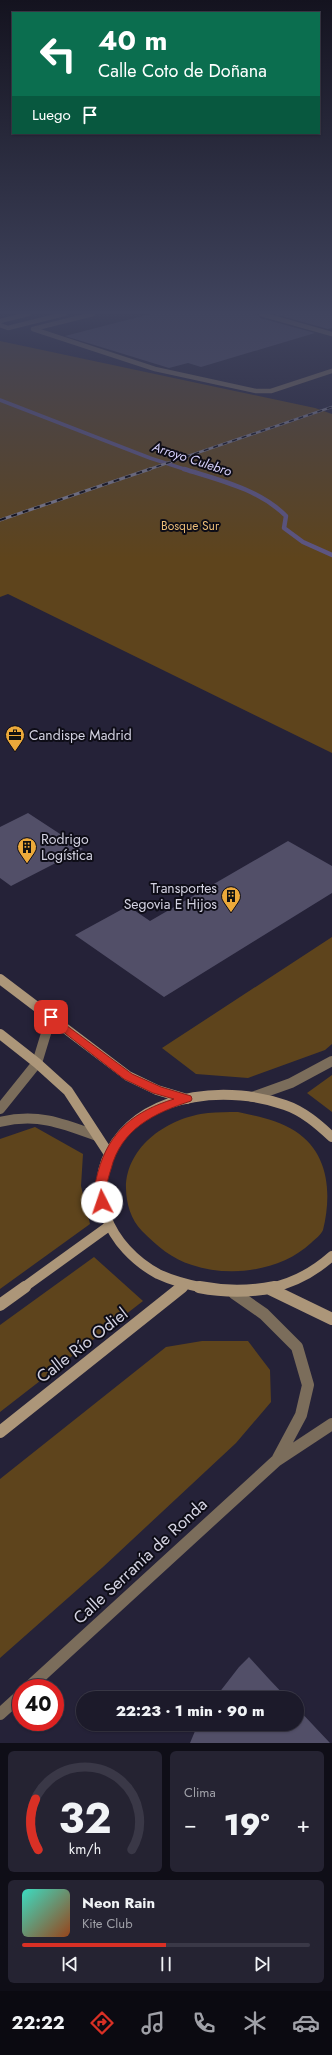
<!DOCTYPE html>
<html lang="es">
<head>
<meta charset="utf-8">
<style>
  body { margin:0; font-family:Jost,sans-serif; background:#252332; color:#f1f3f6; height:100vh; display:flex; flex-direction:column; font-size:15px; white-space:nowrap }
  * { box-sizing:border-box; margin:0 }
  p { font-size:13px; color:#a0a1a8 }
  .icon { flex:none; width:22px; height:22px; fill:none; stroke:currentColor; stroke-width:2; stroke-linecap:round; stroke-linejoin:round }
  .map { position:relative; height:1743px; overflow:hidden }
  .side { display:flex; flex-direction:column; gap:8px; padding:8px; background:#0f0e17; flex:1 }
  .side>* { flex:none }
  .guide { position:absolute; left:12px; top:12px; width:308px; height:122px; border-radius:0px; box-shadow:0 1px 3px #0004,0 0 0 1px #3a3847; background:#0b6e4f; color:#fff; overflow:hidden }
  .speed { position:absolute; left:12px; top:1679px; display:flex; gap:8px; font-size:20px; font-weight:700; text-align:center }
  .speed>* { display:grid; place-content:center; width:52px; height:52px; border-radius:50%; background:#1c1a2a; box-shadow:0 1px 3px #0004,0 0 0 1px #3a3847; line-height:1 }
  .speed .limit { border:6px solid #d22; background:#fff; color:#111 }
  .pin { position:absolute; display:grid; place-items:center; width:34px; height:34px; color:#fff; margin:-17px; border-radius:8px; box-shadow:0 2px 6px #0006 }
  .me { position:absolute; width:44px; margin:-22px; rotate:356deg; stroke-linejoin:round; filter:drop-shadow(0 0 3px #0008) }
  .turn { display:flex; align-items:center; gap:14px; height:84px; padding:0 20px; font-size:18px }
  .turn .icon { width:52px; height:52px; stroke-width:2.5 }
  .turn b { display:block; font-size:28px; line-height:34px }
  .then { display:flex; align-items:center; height:38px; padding:0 20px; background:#0003; gap:8px; font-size:15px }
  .big { font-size:30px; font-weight:800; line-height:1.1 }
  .side .widget { flex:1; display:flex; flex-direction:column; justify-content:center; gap:6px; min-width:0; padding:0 14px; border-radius:6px; background:#252332 }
  .side .dial { align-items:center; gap:0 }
  .dial svg { height:104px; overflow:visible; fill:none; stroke:#3a3847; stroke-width:7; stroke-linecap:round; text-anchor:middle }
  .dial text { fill:#f1f3f6; stroke:none }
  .song { display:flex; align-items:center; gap:12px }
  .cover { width:48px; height:48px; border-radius:6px; background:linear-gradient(135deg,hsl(170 70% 55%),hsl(20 70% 35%)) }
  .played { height:4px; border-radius:2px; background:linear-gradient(90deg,#d93025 50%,#3a3847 50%) }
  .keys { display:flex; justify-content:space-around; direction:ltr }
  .heat { display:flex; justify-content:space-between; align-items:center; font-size:22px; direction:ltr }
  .side .tiles { flex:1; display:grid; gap:8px; grid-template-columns:1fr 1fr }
  .widget:last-child { grid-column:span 2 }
  .trip { position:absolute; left:76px; top:1691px; width:228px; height:40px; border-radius:20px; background:#1c1a2a; box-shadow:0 1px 3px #0004,0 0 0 1px #3a3847; font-weight:800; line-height:40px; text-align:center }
  .dock { display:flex; height:64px; justify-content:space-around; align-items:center; background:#0b0a11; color:#a0a1a8 }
  .dock .icon { width:28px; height:28px }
  .dock .active { color:#d93025 }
  .dock b { font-size:18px; color:#f1f3f6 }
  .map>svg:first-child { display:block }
  .green { fill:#5e441c }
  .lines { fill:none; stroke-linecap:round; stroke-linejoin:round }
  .stream-far1 { stroke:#5d5582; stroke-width:3.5 }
  .stream { stroke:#5d5582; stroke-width:4.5 }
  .building { fill:#524f68 }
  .lane { stroke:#7b6d5b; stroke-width:4.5 }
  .street-far1 { stroke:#7b6d5b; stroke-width:10 }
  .street { stroke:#7b6d5b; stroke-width:12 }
  .secondary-far1 { stroke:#ac9679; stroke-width:10 }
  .secondary { stroke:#ac9679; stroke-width:12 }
  .rail-far1-casing { stroke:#7b798c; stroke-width:2.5 }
  .rail-casing { stroke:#7b798c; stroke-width:3 }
  .rail-far1 { stroke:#0e0d17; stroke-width:1.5; stroke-dasharray:5; stroke-linecap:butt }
  .rail { stroke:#0e0d17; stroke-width:2; stroke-dasharray:6; stroke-linecap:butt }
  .route { fill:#d93025; stroke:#8d1f18 }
  .labels { text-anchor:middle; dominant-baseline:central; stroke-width:4; stroke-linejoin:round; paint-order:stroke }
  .far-park-label { font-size:12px; fill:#eabb77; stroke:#0e0d17 }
  .far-water-label { font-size:13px; font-style:italic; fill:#d7d1fd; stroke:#0e0d17 }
  .poi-label { font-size:14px; fill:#d4d3e2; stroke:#0e0d17; text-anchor:start }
  .near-street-label { font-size:17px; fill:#d4d3e2; stroke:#0e0d17 }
</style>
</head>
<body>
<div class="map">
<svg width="332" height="1743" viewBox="0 0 332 1743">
  <rect width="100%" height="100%" fill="#252238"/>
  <path class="green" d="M0 341 315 408 332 414V753L8 594 0 597Z
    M332 937V1044L325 1050 248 1078 196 1074 162 1048Z
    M332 1075V1112L307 1093Z
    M238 1112C257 1116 278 1120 295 1131 329 1153 332 1193 323 1230 321 1235 315 1239 311 1243 281 1271 230 1278 192 1265 172 1259 157 1246 142 1231 131 1220 126 1203 126 1188 126 1146 169 1117 208 1113 218 1112 228 1112 238 1112Z
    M35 1127 83 1154 81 1186 90 1224 0 1289V1139Z
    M94 1257 143 1301 0 1412V1325Z
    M202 1341H248L270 1370 271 1402 236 1443 103 1567 0 1658V1479L166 1347Z"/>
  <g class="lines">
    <path class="stream-far1" d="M0 400 150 458 187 470"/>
    <path class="stream" d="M184 469C219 480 259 489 286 516L284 528 303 542 332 555"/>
  </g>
  <path class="building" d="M150 314H257L260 318 315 333 201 367 188 363 169 368 65 336Z
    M274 314H332V328L328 329Z
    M28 813 83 849 11 886 0 878V827Z
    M288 841 332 866V893L164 997 75 935 128 906 150 921Z
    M249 1657 269 1679 287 1698H215L239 1667Z
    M297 1708 330 1743H190L198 1724H297Z"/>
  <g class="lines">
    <path class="lane" d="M93 314 33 329 155 369 256 391H271L332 371
      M261 314 332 334
      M0 321 28 314
      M0 325 8 328 64 314"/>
    <path class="street-far1" d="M252 1097 291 1083 332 1061
      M0 1109 37 1063 51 1017
      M0 1122C37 1113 62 1123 97 1136"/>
    <path class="street" d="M234 1293 264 1314 297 1347 308 1385 301 1415 278 1458
      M28 1688 276 1461 332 1424
      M0 1714 21 1695"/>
    <path class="secondary-far1" d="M0 979 128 1076 157 1090 187 1099
      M0 1034 37 1063 68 1091 109 1154
      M23 1288 109 1226
      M181 1288 185 1285
      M204 1288C189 1285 173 1281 158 1274 110 1248 82 1192 116 1142 152 1091 231 1086 285 1105 303 1111 318 1124 332 1137
      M270 1288C294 1283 314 1272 332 1256"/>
    <path class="secondary" d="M199 1287C225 1292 249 1292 275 1287
      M270 1289 332 1319
      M0 1305 25 1287
      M0 1432 182 1287"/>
    <g class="rail-far1-casing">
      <path id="rail-far1" d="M147 470 332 407"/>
    </g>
    <g class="rail-casing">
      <path id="rail" d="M0 520 150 469"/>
    </g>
    <use href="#rail-far1" class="rail-far1"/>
    <use href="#rail" class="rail"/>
  </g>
  <linearGradient id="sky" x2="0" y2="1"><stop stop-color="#14131f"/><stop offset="0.56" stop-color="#40445e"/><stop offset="1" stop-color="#40445e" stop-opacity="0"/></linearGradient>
  <rect width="332" height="558" fill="url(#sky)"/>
  <path class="route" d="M51 1014 132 1074 161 1087 191 1096 192 1099 191 1101C154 1113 121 1129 111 1169 107 1182 105 1188 108 1202L107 1205H98C92 1193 95 1184 98 1172 109 1131 135 1111 174 1099L153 1093 124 1079 48 1020 46 1017Z"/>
  <defs>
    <g id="office-pin" transform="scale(1)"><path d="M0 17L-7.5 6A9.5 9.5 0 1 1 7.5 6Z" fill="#eca93a" stroke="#0e0d17"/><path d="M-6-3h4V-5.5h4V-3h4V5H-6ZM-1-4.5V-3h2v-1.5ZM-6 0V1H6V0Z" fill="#111"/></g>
    <g id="building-pin" transform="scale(1)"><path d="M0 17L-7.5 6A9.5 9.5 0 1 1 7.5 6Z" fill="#eca93a" stroke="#0e0d17"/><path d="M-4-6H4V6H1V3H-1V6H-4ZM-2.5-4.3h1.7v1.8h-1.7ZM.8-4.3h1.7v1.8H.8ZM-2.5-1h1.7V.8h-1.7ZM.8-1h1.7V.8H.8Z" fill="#111"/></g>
  </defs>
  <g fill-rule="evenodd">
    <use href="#office-pin" x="15" y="735"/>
    <use href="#building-pin" x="27" y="847"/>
    <use href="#building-pin" x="231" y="896"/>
  </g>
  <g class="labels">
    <g class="far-park-label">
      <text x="190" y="526">Bosque Sur</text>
    </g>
    <g class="far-water-label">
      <text transform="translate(192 459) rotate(18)">Arroyo Culebro</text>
    </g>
    <g class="poi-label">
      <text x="29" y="735">Candispe Madrid</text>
      <text x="41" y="839">Rodrigo<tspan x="41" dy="16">Logística</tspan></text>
      <text x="217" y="888" text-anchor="end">Transportes<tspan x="217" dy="16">Segovia E Hijos</tspan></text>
    </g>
    <g class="near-street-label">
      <text transform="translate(82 1345) rotate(-38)">Calle Río Odiel</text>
      <text transform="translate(140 1561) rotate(-43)">Calle Serranía de Ronda</text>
    </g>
  </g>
</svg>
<div class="speed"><div class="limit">40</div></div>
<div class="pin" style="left:51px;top:1017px;background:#d93025"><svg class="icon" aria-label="arrive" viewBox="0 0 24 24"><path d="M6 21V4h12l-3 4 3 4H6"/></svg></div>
<svg class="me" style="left:102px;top:1202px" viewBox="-20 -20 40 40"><circle r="19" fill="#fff"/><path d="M0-13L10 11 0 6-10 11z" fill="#d93025"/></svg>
<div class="trip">22:23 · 1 min · 90 m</div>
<div class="guide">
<div class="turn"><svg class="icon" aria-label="left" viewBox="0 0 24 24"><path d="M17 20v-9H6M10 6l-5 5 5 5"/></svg><div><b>40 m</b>Calle Coto de Doñana</div></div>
<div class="then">Luego<svg class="icon" aria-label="arrive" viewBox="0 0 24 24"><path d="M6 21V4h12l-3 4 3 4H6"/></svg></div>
</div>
</div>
<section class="side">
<div class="tiles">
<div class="widget dial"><svg viewBox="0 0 100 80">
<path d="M14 69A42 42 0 1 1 86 69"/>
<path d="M14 69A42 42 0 0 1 12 30" stroke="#d93025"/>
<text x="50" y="56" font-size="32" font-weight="700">32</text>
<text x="50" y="72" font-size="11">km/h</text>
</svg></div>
<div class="widget"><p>Clima</p>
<div class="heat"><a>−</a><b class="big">19°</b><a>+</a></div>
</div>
<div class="widget">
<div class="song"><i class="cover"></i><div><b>Neon Rain</b><p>Kite Club</p></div></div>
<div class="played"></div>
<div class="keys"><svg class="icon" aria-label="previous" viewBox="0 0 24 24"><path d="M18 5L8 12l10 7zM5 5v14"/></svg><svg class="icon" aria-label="pause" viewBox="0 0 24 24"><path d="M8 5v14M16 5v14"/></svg><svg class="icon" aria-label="next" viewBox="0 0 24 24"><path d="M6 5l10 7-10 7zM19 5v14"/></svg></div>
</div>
</div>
</section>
<nav class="dock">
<b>22:22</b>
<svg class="icon active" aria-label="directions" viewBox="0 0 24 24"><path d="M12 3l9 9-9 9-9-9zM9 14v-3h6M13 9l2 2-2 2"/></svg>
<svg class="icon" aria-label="music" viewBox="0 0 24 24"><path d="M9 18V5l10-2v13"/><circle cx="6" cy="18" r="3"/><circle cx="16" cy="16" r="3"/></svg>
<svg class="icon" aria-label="phone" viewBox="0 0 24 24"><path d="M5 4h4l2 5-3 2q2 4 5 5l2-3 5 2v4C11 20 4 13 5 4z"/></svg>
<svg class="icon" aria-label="climate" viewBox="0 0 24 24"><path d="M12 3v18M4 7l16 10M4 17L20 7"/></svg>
<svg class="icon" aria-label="car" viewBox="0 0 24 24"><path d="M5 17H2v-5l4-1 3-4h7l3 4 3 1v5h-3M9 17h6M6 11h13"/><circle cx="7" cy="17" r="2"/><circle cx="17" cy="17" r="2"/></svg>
</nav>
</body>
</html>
